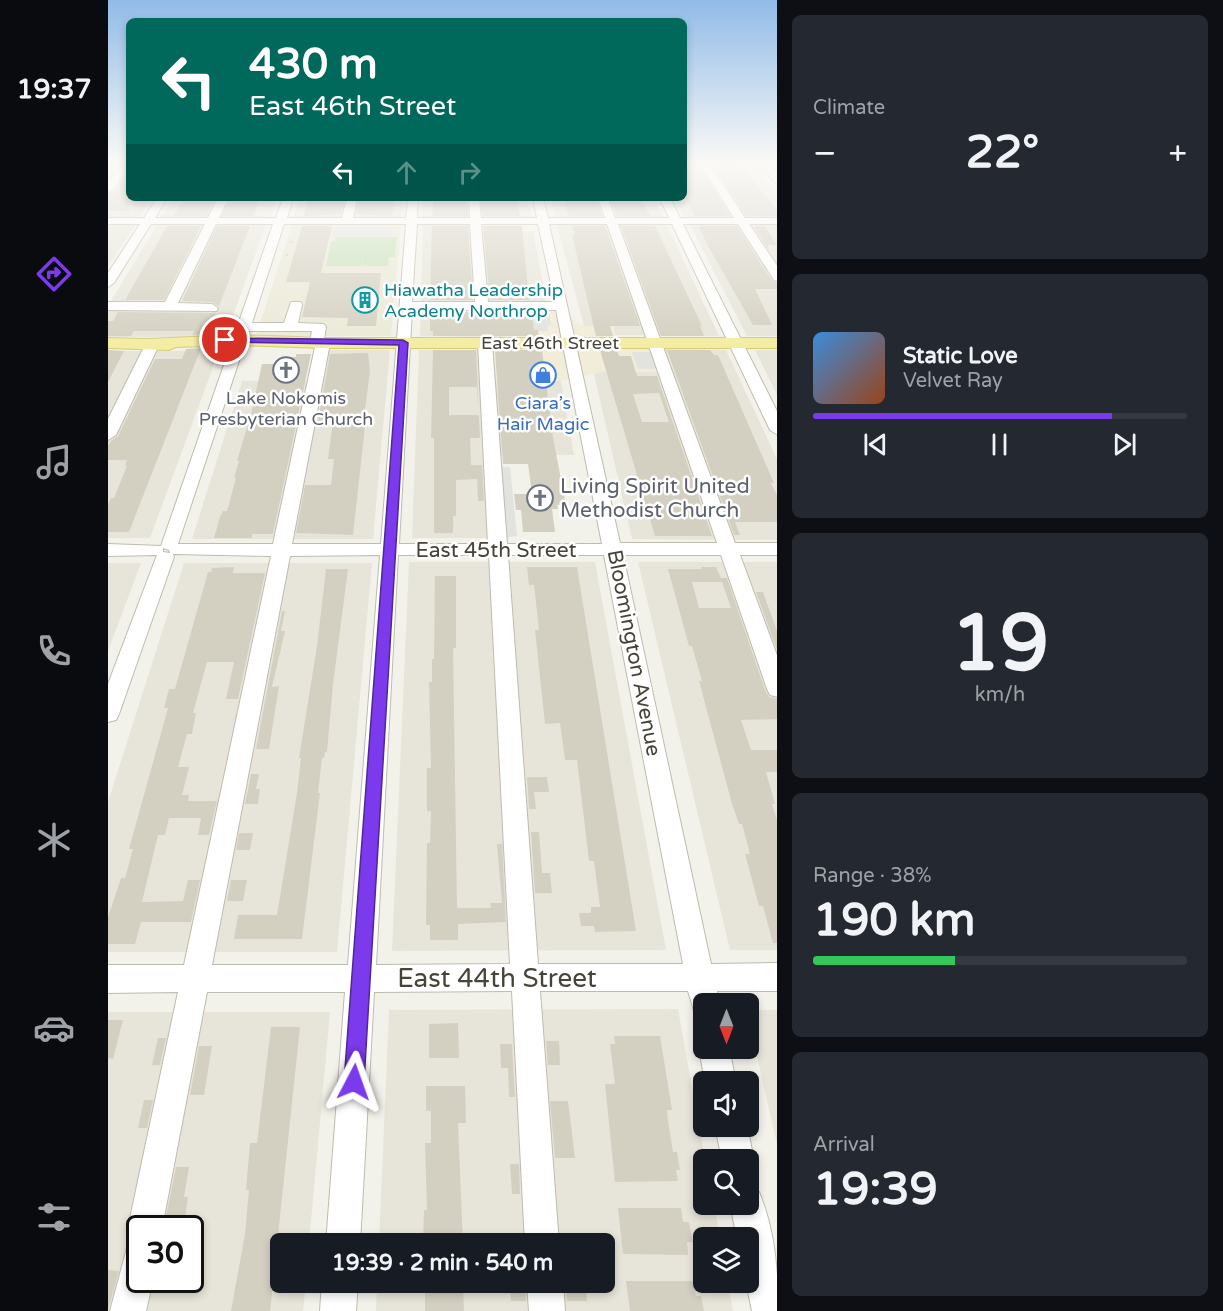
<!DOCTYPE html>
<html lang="en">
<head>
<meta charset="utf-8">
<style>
  body { margin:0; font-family:"Varela Round",sans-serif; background:#242831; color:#f1f3f6; height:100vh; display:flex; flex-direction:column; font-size:22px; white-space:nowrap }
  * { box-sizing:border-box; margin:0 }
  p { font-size:20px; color:#9ea1a6 }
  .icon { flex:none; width:33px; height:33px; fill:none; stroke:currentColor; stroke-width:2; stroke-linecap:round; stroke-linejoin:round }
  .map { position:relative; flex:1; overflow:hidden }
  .details { display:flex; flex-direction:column; gap:15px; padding:15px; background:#0d0f14; width:446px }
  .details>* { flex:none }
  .top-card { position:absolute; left:18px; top:18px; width:561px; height:183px; border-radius:9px; box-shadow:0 3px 9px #0003; background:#00695c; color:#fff; overflow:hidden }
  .needle { width:39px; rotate:180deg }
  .controls { position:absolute; left:585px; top:993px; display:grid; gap:12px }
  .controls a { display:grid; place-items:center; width:66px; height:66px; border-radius:9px; background:#171b24; box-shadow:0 3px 9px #0003; font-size:30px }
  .speed { position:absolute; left:18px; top:1215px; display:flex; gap:12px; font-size:30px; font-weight:700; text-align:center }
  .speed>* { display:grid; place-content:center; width:78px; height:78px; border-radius:50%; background:#171b24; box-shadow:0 3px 9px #0003; line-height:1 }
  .speed .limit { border:3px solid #111; border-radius:9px; background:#fff; color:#111 }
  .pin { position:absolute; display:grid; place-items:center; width:51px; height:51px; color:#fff; margin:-26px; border:3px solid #fff; border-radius:50%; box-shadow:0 2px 6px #0007 }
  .me { position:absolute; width:66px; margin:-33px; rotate:4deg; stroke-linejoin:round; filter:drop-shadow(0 0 4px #0008) }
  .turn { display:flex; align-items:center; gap:21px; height:126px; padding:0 24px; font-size:27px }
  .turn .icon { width:78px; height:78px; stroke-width:2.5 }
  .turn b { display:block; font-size:42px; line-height:51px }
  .lanes { display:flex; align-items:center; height:57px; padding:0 24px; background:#0003; justify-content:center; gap:30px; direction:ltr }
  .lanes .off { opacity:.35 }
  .big { font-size:45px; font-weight:700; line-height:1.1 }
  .details .widget { flex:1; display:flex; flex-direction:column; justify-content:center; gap:9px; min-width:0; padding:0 21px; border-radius:9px; background:#242831 }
  .details .dial { align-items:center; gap:0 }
  .dial b { font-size:78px; line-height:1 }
  .song { display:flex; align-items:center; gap:18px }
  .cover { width:72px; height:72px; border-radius:9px; background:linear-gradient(135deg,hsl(210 70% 55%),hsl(20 70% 35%)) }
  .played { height:6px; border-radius:3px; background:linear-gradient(90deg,#7c3aed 80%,#363941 80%) }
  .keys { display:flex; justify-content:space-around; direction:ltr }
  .heat { display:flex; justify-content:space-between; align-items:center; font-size:33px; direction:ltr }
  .charge { height:9px; border-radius:4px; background:linear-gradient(90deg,#34c759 38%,#363941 0) }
  .trip { position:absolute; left:162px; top:1233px; width:345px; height:60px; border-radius:9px; background:#171b24; box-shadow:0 3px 9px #0003; font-weight:700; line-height:60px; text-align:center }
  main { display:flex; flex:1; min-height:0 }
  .tabs { display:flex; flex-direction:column; width:108px; justify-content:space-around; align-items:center; background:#090b0e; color:#9ea1a6 }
  .tabs .icon { width:42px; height:42px }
  .tabs .selected { color:#7c3aed }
  .tabs b { font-size:27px; color:#f1f3f6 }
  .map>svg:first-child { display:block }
  .residential { fill:#e7e5d9; fill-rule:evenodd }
  .commercial { fill:#f2edd8 }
  .education { fill:#ebe9d6 }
  .green { fill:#c7e2b8 }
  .parking { fill:#e2e2de }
  .building { fill:#d4d0c1; fill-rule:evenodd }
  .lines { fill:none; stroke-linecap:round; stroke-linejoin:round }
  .minor-casing { stroke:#bebcae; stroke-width:2 }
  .major-casing { stroke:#d6cd75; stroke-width:2 }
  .path { stroke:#bebaa1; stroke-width:1.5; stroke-dasharray:1.5 1.5; stroke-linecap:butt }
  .minor { fill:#fff; fill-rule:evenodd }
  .major { fill:#f3eda4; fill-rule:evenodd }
  .route { fill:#7c3aed; stroke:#51269a; stroke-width:1.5 }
  .labels { text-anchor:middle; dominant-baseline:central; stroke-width:5; stroke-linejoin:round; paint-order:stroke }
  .far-culture-label { font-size:18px; fill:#0d838f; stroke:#fff; text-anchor:start }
  .far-street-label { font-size:18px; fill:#464439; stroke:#fff }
  .far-worship-label { font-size:18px; fill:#5b616d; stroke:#fff }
  .far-shop-label { font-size:18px; fill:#366cbe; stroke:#fff }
  .worship-label { font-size:21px; fill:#5b616d; stroke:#fff; text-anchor:start }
  .street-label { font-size:21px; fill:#464439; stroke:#fff }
  .near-street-label { font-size:26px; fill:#464439; stroke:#fff }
</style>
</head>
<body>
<main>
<nav class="tabs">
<b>19:37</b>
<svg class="icon selected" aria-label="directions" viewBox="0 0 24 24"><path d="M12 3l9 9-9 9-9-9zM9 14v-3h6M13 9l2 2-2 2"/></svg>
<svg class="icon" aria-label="music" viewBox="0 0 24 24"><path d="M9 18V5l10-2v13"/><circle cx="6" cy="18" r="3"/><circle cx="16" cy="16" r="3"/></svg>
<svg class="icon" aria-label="phone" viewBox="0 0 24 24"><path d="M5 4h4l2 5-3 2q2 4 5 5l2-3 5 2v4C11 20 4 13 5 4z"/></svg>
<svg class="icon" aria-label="climate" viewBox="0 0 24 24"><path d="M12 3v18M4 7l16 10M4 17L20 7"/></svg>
<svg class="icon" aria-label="car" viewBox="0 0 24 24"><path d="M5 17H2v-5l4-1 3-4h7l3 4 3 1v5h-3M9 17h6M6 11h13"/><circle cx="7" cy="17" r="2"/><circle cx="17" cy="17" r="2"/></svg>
<svg class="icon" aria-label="filters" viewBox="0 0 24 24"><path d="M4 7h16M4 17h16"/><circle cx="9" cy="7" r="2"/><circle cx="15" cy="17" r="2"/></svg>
</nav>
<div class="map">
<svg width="670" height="1311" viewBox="0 0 670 1311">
  <rect width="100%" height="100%" fill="#f3f2ea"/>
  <path class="residential" d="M576 161H643L669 197V217H576L567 198H576Z
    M15 168H21V198H44L32 217H0V187Z
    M65 198H169L162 217H53Z
    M191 198H295L293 217H186Z
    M315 198H419L423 217H315Z
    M443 198H545L555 217H448Z
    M0 225H27L0 266Z
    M49 225H158L117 337H0V306Z
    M315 225H369L370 231H425L439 306 391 307 394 337 312 336Z
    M449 225H559L611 336 508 335 504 326H476Z
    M582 225H669V336H639Z
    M552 349 618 350 669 459V540L524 539 486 374Z
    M213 350H282L265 539H84L134 381H206Z
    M311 350H375L378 381H453L466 455H388L394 538H304Z
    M647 350H669V395Z
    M0 351H111L42 538H0Z
    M301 562H487L558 950 284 951Z
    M530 562H669V950H622Z
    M0 563H33L0 651Z
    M76 563H264L229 952H0V802Z
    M570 1009 597 1159 596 1160V1204L606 1205 612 1237 596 1238V1282L620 1283 625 1311H268L269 1283 496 1282V1244L271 1243 281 1010Z
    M640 1010H669V1144L641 1022Z
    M0 1012H222L201 1243 172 1244V1282L198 1283 195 1311H0ZM32 1228H82V1280H32Z"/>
  <path class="commercial" d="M439 306 476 326H505L508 335 547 351 555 372H493L453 381H377L375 350H396L391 307Z"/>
  <path class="education" d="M184 225H293L283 336H148Z"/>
  <path class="green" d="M228 237H289L287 257H281L280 266H255V257L254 266H218L223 241H227Z"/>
  <path class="parking" d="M227 228H284L283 237H226L224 234Z
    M422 307H440L443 325 439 326 440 331H426Z
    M524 352H546L552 369H530Z
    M389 467H402L409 536 394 538Z"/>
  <path class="building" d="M576 161H588L622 216H587L576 195Z
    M603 162H631L669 211V216H638Z
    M21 172V211H0V194L6 192Z
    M77 198H107L99 216H65Z
    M122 198H152L145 216H114Z
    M201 198H237L233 214 196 216Z
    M251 198H287L285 212 283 216 248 214Z
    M326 198H359L360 216H324Z
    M392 198H408L412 216H375L373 200H392Z
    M455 198H488L494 216H461Z
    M502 198H533L542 216H509Z
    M59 226H93L56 300H17Z
    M109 226H142L111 306 104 302 74 301Z
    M194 226H224L213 273H273L268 326H239L240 318 194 317 202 282H178Z
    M324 226H360L365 300H322Z
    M375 226H414L421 300H382Z
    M464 226H497L532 326H502L505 336H488L464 235H467Z
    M513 226H547L594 326H592L596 336H553Z
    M593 226H629L664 281 669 283V289H647L664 325H645L599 244 591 227Z
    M645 226H657L669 245H660L661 250Z
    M10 312 108 313 99 334 84 335 86 331H26L23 336H0V321H5Z
    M322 312H423L426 330H430L431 336H325V331H322Z
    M93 348 21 532H0V504L3 498H6L19 466H17L19 460H0V446L3 441 10 436 47 359H74L78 349Z
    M0 350 16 351 0 382Z
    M325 350H368L372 438H362L363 465H374L376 501H370L369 479 348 480V516H345V533H326V438H323ZM341 387H369L371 415H341Z
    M387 350H434L445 438 458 505H449L450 509H444L447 532H415L413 510H408L406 494H424L420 464H395Z
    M492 350H509L511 356H523L529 376H549L604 536H547ZM551 393 561 422H534L525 394Z
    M559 350H602L606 355H610L666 483H663L669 495V522H627L632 535H626Z
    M260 353 262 371 256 418H258L245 535 188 533 197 485H223L226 459H220L225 421H210L222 354Z
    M188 354H203L165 534H144V538H106L112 517 115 511H119L128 478H126L131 461H129L143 414 154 364H180L181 357H188Z
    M126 567 125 573H157L130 699H118L126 662H99L85 713H88L84 734H79L70 767H81L74 795H81L80 801H109L101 835H90L93 818H61L57 835H50L34 902 75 901 80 880H92L83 922H33L27 944H0V917L13 878H17L25 849H21L60 708H56L61 689H67L100 572H103L104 568Z
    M419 567H469L528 931 487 932 486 926H473L471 913H483V907H492L486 861H481L469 760H457L452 723 437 724 427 630H431L426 585H421Z
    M593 567H608L613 578H619L657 690 661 697 669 699V719L633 720 643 750H669V772H658L667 804H664L669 820V943H665L655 906H651L637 854H642L634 824H631L624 804 591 681H594L584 646H581L560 569H594ZM584 582H614L623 608H591Z
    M218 569H240L225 684 219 752H217L216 758H214L210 793H212L194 939H126L130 915H169L189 793 193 758H191L209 646Z
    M327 576H348V648H345L349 908H383L382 903H394L389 844H394L398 922 350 924V940H322V925H318L319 843H322L323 811H319V768H323L321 682H324V659H326Z
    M648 592H655L669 631V650Z
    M174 611H177L173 631H177L164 687 171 686 161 749H148Z
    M143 774H151L148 789H152L150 804H137Z
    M419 777H439L441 792H426L428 809H421Z
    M423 832H431L434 873H442L444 893H427Z
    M131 833H145L142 850H128Z
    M123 880H139L135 901H119Z
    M0 1020H15L5 1059 0 1058Z
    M350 1023 351 1058H321V1024Z
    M163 1027H192L162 1311H123L137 1234 141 1190H138L142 1143H149Z
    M506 1036H552L564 1110H559L560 1121 565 1152H569L572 1170H568L570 1181 507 1182 497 1084H507L502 1044H507Z
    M50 1038H58L52 1065H44Z
    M438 1041H451L452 1065H440Z
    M392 1044H404L407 1097H401L400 1068H393Z
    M91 1046H104L96 1095H82Z
    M318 1086H357L358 1123H350L355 1244H315L316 1210H319L317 1143H323V1111H318Z
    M36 1100H45L39 1128H30Z
    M442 1101H460L467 1158H447Z
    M402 1164H411L412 1194H404Z
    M68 1167H81L76 1197H80L76 1227H56Z
    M510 1208H573L575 1222H581L585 1242H579L580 1255 515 1254Z
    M0 1270 11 1271 0 1310Z
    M518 1281H585L588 1296H593L596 1311H522Z
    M402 1282H417L418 1301H403Z
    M457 1282H477L479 1301H459Z
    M355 1288 356 1311H317V1289Z"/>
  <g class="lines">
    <g class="minor-casing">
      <path id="minor" d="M590 161H600L637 218H670V224H641L670 267V281L666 280 630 224H575L670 413V435L662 430 564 224H510L627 543H670V555H632L670 658V697L662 695 659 689 613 555H515L603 964 670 963V991H609L611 1004H596V1018L587 1014 580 991H432L451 1244H417L404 991 266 992 252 1244H218L237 992H99L54 1228H32V1280H45L38 1311H2L20 1244 27 1241 20 1228 70 992 0 993V965H76L163 556 65 554 66 557 11 714 8 720 0 722V684L49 555 0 556V544L53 546 165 224H108L70 303 104 304 110 308 109 311 0 310V302H57L97 224H43L6 283 0 287V273L32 224H0V218H36L49 198H59L47 218H100L110 198H120L111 218H168L175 198H185L179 218H234L239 198H249L245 218H298L300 198H310L309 218H362L361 198H371L373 218H429L425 198H435L440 218H497L490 198H500L507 218H561L552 198H562L572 218H626ZM176 224H298L273 544H184L222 343 216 339 218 327 216 324 190 323 194 305 193 302H183L176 323H144ZM309 224H362L367 302H304ZM373 224H430L447 302H380ZM441 224H499L609 543H512ZM304 310H448L494 544H399L384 343 377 339 370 343 380 544H291ZM141 331H204L202 343 207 347 165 544H70ZM55 548 61 550 62 553 55 552ZM272 555 240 965H104L182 556ZM290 555H381L402 964 268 965ZM400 555H496L575 964H430Z
        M648 161H658L670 175V185Z
        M13 166 21 168 4 191 0 192V182Z
        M45 339 52 343 8 435 0 440V419L38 343Z
        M595 1037 596 1048H621L628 1082H597L591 1048Z
        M607 1126H639L646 1160 642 1172 640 1160H614Z
        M640 1188 651 1192C667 1230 670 1270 670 1311H644L638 1282H640V1238H629L622 1204H640Z
        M214 1282H250L248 1311H212Z
        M419 1282H455L457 1311H421Z"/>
    </g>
    <g class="major-casing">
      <path id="major" d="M130 335 215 338H670V348H215L130 345 68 347 61 350 0 348V338L40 339Z"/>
    </g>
    <path class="path" d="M181 242H185
      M178 255H181"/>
    <use href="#minor" class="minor"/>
    <use href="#major" class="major"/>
  </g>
  <linearGradient id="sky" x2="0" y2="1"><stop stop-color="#91bbe8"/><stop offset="0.47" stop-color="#faf9f6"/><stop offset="1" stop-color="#faf9f6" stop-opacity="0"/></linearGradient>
  <rect width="670" height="345" fill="url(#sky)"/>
  <path class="route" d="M114 338 295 340 300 343 256 1082 253 1089 246 1092 239 1089 236 1082 291 345 117 342 112 340Z"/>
  <defs>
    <g id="building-ring" transform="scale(1.35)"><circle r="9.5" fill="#fff" stroke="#0f9aa8" stroke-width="1.5"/><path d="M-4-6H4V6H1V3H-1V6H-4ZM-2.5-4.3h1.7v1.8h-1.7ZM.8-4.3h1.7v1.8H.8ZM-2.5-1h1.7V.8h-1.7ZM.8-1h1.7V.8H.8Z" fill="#0f9aa8"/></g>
    <g id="church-ring" transform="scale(1.35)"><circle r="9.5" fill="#fff" stroke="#6b7280" stroke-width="1.5"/><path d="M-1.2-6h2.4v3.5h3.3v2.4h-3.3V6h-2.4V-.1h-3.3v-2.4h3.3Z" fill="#6b7280"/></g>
    <g id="shop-ring" transform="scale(1.35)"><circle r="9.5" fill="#fff" stroke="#3f7fe0" stroke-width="1.5"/><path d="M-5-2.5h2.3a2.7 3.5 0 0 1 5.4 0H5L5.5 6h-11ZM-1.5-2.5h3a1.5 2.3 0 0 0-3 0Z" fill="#3f7fe0"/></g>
  </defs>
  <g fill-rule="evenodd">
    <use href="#building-ring" x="257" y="300"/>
    <use href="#church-ring" x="178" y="370"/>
    <use href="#shop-ring" x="435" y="375"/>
    <use href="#church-ring" x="432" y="498"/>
  </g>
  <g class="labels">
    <g class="far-culture-label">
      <text x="276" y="290">Hiawatha Leadership<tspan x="276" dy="21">Academy Northrop</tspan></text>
    </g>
    <g class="far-street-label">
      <text x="442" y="343">East 46th Street</text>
    </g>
    <g class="far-worship-label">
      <text x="178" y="398">Lake Nokomis<tspan x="178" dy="21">Presbyterian Church</tspan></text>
    </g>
    <g class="far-shop-label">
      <text x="435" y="403">Ciara’s<tspan x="435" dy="21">Hair Magic</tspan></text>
    </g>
    <g class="worship-label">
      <text x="452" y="486">Living Spirit United<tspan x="452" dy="24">Methodist Church</tspan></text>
    </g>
    <g class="street-label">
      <text x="388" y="550">East 45th Street</text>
      <text transform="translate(526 653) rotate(79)">Bloomington Avenue</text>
    </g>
    <g class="near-street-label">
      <text x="389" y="978">East 44th Street</text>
    </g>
  </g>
</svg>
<div class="controls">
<a><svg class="needle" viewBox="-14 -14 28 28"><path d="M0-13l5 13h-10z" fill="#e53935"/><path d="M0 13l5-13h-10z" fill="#9ea1a6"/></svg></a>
<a><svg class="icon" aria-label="sound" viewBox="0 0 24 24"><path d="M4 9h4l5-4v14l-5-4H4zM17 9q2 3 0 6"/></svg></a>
<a><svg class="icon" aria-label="search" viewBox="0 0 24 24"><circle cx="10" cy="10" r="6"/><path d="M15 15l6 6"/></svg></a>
<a><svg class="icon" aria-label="layers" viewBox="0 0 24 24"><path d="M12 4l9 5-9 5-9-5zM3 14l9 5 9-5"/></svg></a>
</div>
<div class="speed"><div class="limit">30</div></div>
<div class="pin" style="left:117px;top:340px;background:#d93025"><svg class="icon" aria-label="arrive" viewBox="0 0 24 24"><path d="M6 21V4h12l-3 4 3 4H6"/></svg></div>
<svg class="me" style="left:246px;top:1082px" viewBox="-20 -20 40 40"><path d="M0-17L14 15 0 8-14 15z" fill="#7c3aed" stroke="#fff" stroke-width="4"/></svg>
<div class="trip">19:39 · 2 min · 540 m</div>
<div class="top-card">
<div class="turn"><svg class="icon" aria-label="left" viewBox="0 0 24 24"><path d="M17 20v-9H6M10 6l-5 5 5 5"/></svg><div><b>430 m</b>East 46th Street</div></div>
<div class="lanes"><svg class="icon" aria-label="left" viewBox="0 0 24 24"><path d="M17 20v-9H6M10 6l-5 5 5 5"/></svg><svg class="icon off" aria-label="ahead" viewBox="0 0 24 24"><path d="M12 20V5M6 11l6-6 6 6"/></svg><svg class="icon off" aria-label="right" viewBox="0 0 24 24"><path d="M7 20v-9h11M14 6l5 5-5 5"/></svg></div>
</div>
</div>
<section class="details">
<div class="widget"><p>Climate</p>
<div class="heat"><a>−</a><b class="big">22°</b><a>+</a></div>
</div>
<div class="widget">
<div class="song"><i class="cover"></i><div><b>Static Love</b><p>Velvet Ray</p></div></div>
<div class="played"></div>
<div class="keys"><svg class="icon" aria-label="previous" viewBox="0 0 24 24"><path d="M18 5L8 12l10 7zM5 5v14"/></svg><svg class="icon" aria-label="pause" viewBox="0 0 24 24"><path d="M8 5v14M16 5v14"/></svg><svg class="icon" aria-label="next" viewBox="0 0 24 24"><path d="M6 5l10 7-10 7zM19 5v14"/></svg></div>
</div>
<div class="widget dial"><b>19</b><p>km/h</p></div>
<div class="widget"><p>Range · 38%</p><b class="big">190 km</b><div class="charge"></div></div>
<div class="widget"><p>Arrival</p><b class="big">19:39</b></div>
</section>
</main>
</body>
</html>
